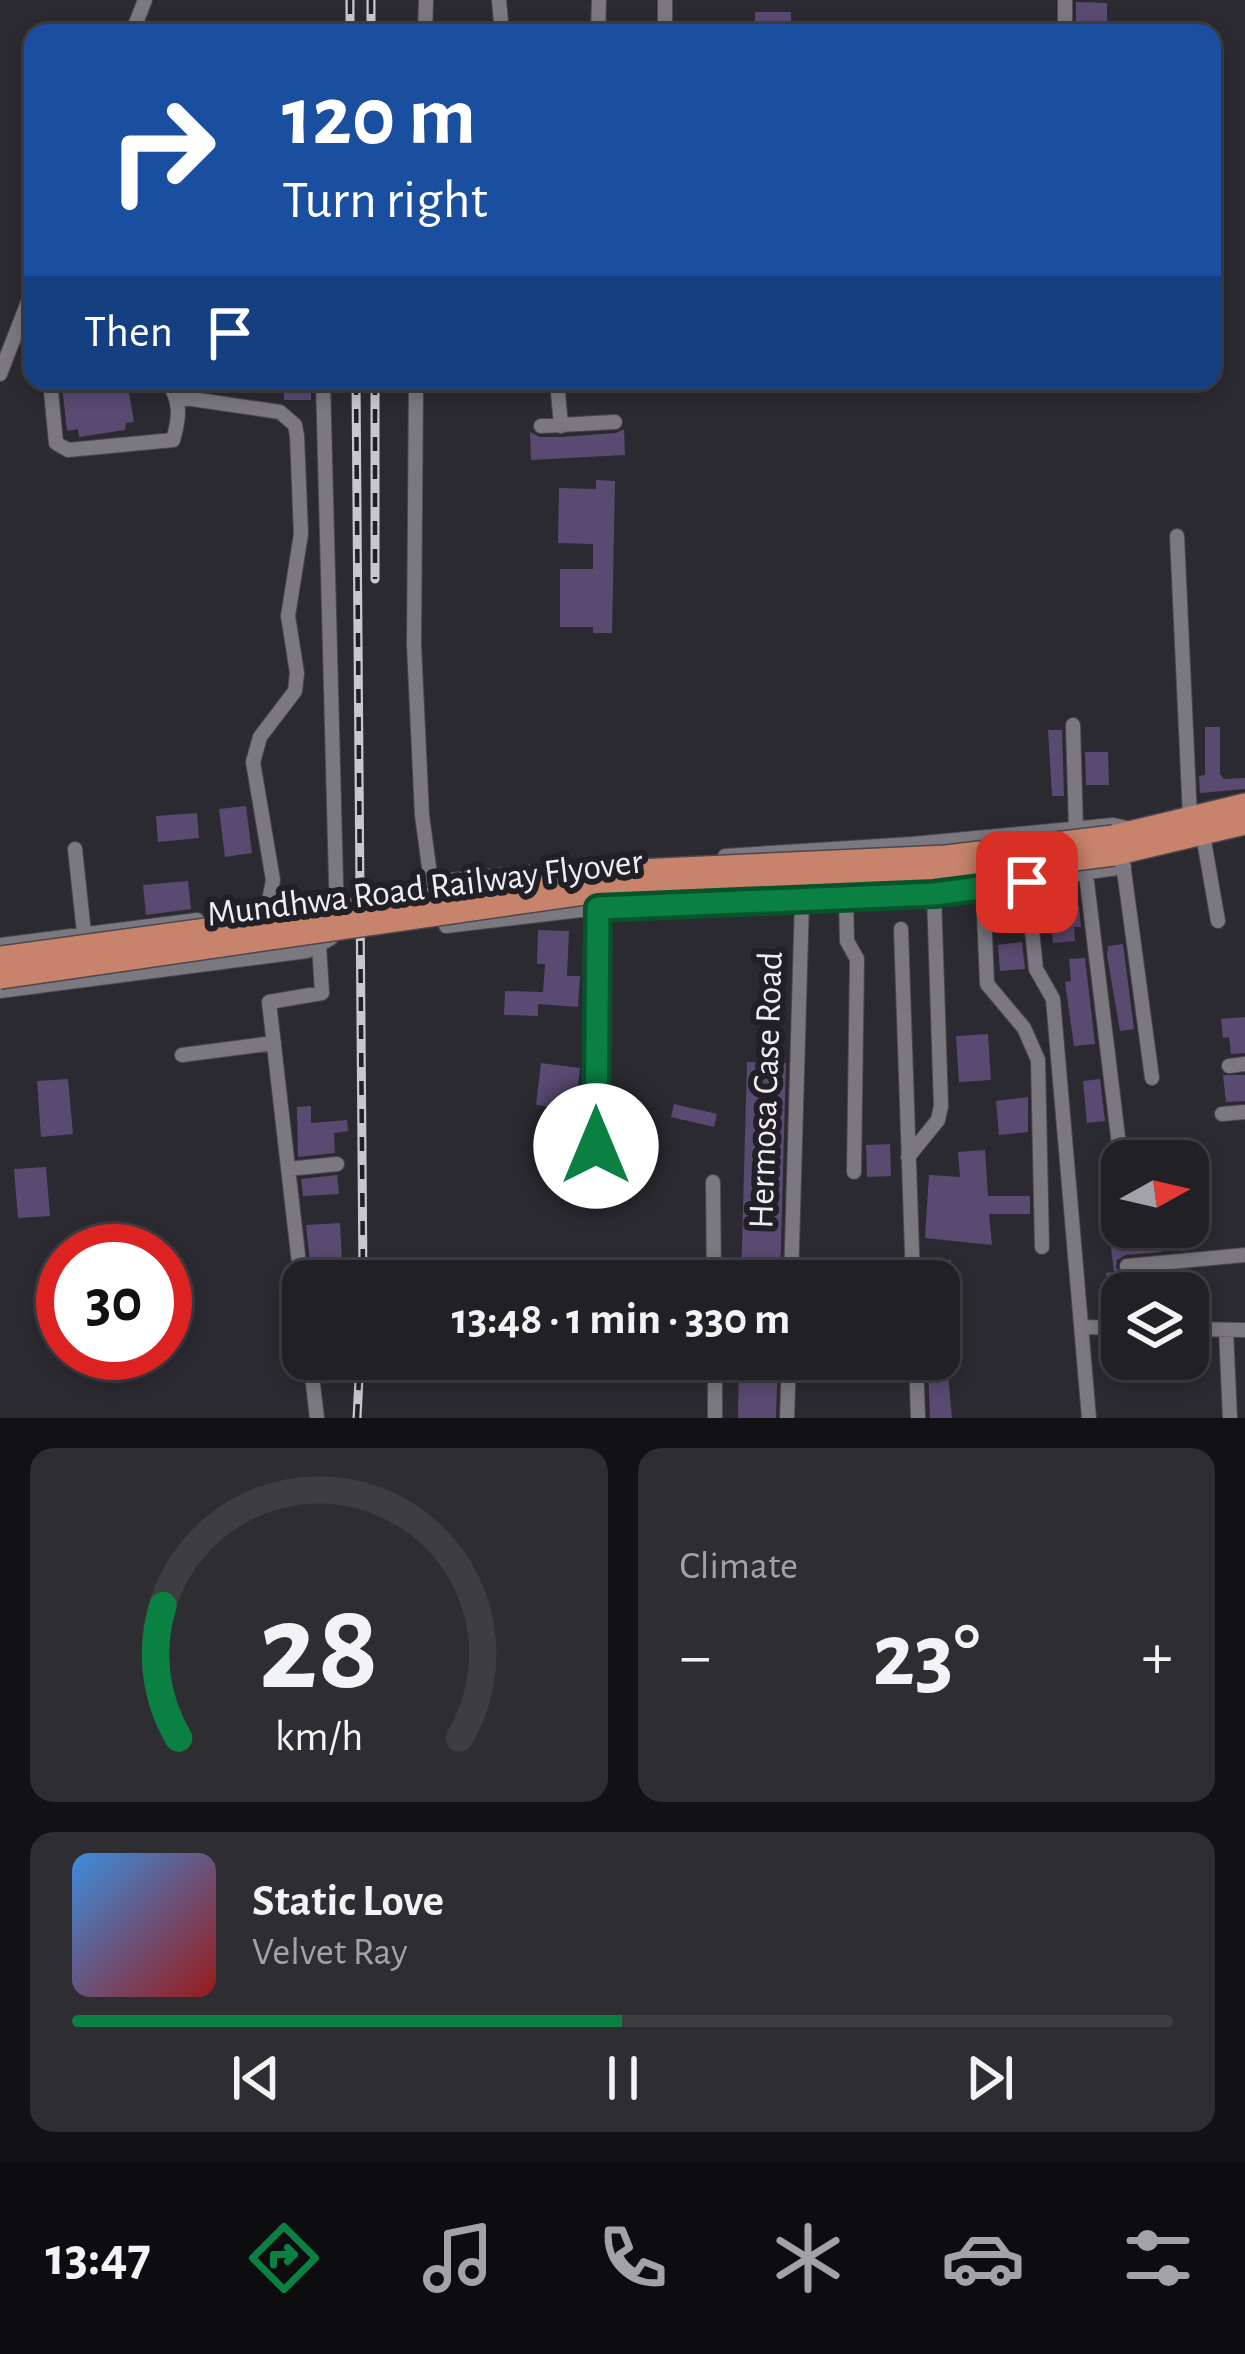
<!DOCTYPE html>
<html lang="en">
<head>
<meta charset="utf-8">
<style>
  body { margin:0; font-family:"Alegreya Sans",sans-serif; background:#2d2d32; color:#f1f3f6; height:100vh; display:flex; flex-direction:column; font-size:45px; white-space:nowrap }
  * { box-sizing:border-box; margin:0 }
  p { font-size:39px; color:#a2a3a7 }
  .icon { flex:none; width:66px; height:66px; fill:none; stroke:currentColor; stroke-width:2; stroke-linecap:round; stroke-linejoin:round }
  .map { position:relative; height:1418px; overflow:hidden }
  .panel { display:flex; flex-direction:column; gap:30px; padding:30px; background:#121214; flex:1 }
  .panel>* { flex:none }
  .hud { position:absolute; left:24px; top:24px; width:1197px; height:366px; border-radius:24px; box-shadow:0 6px 18px #0003,0 0 0 3px #3e3e42; background:#1a4fa0; color:#fff; overflow:hidden }
  .needle { width:78px; rotate:82deg }
  .buttons { position:absolute; left:1101px; top:1140px; display:grid; gap:24px }
  .buttons a { display:grid; place-items:center; width:108px; height:108px; border-radius:24px; background:#212025; box-shadow:0 6px 18px #0003,0 0 0 3px #3e3e42; font-size:60px }
  .speed { position:absolute; left:36px; top:1224px; display:flex; gap:24px; font-size:60px; font-weight:700; text-align:center }
  .speed>* { display:grid; place-content:center; width:156px; height:156px; border-radius:50%; background:#212025; box-shadow:0 6px 18px #0003,0 0 0 3px #3e3e42; line-height:1 }
  .speed .limit { border:18px solid #d22; background:#fff; color:#111 }
  .pin { position:absolute; display:grid; place-items:center; width:102px; height:102px; color:#fff; margin:-51px; border-radius:24px; box-shadow:0 6px 18px #0006 }
  .me { position:absolute; width:132px; margin:-66px; rotate:0deg; stroke-linejoin:round; filter:drop-shadow(0 0 9px #0008) }
  .turn { display:flex; align-items:center; gap:42px; height:252px; padding:0 60px; font-size:54px }
  .turn .icon { width:156px; height:156px; stroke-width:2.5 }
  .turn b { display:block; font-size:84px; line-height:102px }
  .then { display:flex; align-items:center; height:114px; padding:0 60px; background:#0003; gap:24px; font-size:45px }
  .big { font-size:90px; font-weight:600; line-height:1.1 }
  .panel .card { flex:1; display:flex; flex-direction:column; justify-content:center; gap:18px; min-width:0; padding:0 42px; border-radius:24px; background:#2d2d32 }
  .panel .dial { align-items:center; gap:0 }
  .dial svg { height:312px; overflow:visible; fill:none; stroke:#3e3e42; stroke-width:7; stroke-linecap:round; text-anchor:middle }
  .dial text { fill:#f1f3f6; stroke:none }
  .song { display:flex; align-items:center; gap:36px }
  .cover { width:144px; height:144px; border-radius:18px; background:linear-gradient(135deg,hsl(210 70% 55%),hsl(0 70% 35%)) }
  .played { height:12px; border-radius:6px; background:linear-gradient(90deg,#0b8043 50%,#3e3e42 50%) }
  .keys { display:flex; justify-content:space-around; direction:ltr }
  .heat { display:flex; justify-content:space-between; align-items:center; font-size:66px; direction:ltr }
  .panel .tiles { flex:1; display:grid; gap:30px; grid-template-columns:1fr 1fr }
  .card:last-child { grid-column:span 2 }
  .trip { position:absolute; left:282px; top:1260px; width:678px; height:120px; border-radius:24px; background:#212025; box-shadow:0 6px 18px #0003,0 0 0 3px #3e3e42; font-weight:600; line-height:120px; text-align:center }
  .tab-bar { display:flex; height:192px; justify-content:space-around; align-items:center; background:#0d0d0f; color:#a2a3a7 }
  .tab-bar .icon { width:84px; height:84px }
  .tab-bar .current { color:#0b8043 }
  .tab-bar b { font-size:54px; color:#f1f3f6 }
  .map>svg:first-child { display:block }
  .building { fill:#5a4971 }
  .lines { fill:none; stroke-linecap:round; stroke-linejoin:round }
  .minor-casing { stroke:#4a474d; stroke-width:16 }
  .highway-casing { stroke:#4a474d; stroke-width:24 }
  .minor { stroke:#7b7880; stroke-width:14 }
  .highway { stroke:#c7836b; stroke-width:21 }
  .rail-casing { stroke:#c9c7cd; stroke-width:9 }
  .rail { stroke:#222027; stroke-width:4.5; stroke-dasharray:14; stroke-linecap:butt }
  .highway-bridge-casing { stroke:#4a474d; stroke-width:24; stroke-linecap:butt }
  .highway-bridge { stroke:#c7836b; stroke-width:21 }
  .route-casing { stroke:#07532c; stroke-width:30 }
  .route { stroke:#0b8043; stroke-width:21 }
  .labels { text-anchor:middle; dominant-baseline:central; stroke-width:12; stroke-linejoin:round; paint-order:stroke }
  .street-label { font-size:36px; fill:#f0eef3; stroke:#222027 }
</style>
</head>
<body>
<div class="map">
<svg width="1245" height="1418" viewBox="0 0 1245 1418">
  <rect width="100%" height="100%" fill="#2c2a31"/>
  <path class="building" d="M1076 2 1107 3V33H1076Z
    M755 12H791V33H755Z
    M69 381H127L134 422 126 423 125 430 79 437 78 429 67 431 62 385Z
    M284 381H311V400H284Z
    M624 429 625 455 531 460 530 432 540 437H561L616 433Z
    M596 480 615 481 612 633H593V627H560V569H593V544L558 543 559 488 596 489Z
    M1205 727H1220V774L1224 779 1245 778V789L1200 793 1199 776 1205 775Z
    M1048 730H1062L1064 796H1052Z
    M1085 752H1108L1109 785H1086Z
    M246 806 252 853 225 857 219 809Z
    M197 813 199 838 158 842 156 816Z
    M188 881 191 909 146 915 143 885Z
    M1069 900 1070 906H1079L1081 927H1074L1075 941 1053 943 1048 902Z
    M538 930 569 931 567 976H580L578 1007 538 1004V1016L504 1015 505 991 543 992 545 964H537Z
    M1022 942 1025 969 1000 971 998 945Z
    M1123 944 1134 1029 1120 1031 1107 955 1108 946Z
    M1085 958 1095 1044 1074 1046 1065 982 1071 981 1069 959Z
    M1245 1017V1053L1231 1054 1229 1037 1223 1038 1221 1019Z
    M988 1034 991 1080 959 1082 956 1036Z
    M747 1062 786 1063 780 1281H741Z
    M541 1063 580 1068 575 1110 536 1105Z
    M1223 1075H1245V1101L1226 1102Z
    M68 1079 73 1134 41 1137 37 1081Z
    M1100 1079 1105 1121 1087 1123 1083 1081Z
    M1028 1097V1132L999 1135 996 1101Z
    M674 1104 717 1114 714 1127 671 1117Z
    M311 1106V1123L347 1120 348 1131 334 1133 335 1153 298 1157 297 1107Z
    M890 1144 891 1176 867 1177 866 1145Z
    M985 1150 988 1196H1030V1214H989L992 1245 925 1238 929 1175 960 1177 958 1152Z
    M46 1167 50 1216 18 1218 14 1169Z
    M337 1175 339 1194 303 1196 301 1179Z
    M340 1223 343 1281H312L306 1225Z
    M1157 1227 1161 1252 1126 1255 1117 1260 1116 1268 1125 1277 1126 1293H1122V1314L1110 1315 1106 1273 1114 1272 1110 1240 1142 1236 1141 1229Z
    M924 1260H951L953 1319 939 1320V1281H924Z
    M739 1359H778L776 1418H738Z
    M947 1363 952 1418H930L928 1367Z"/>
  <g class="lines">
    <g class="minor-casing">
      <path id="minor" d="M499 0 502 33
        M132 33 145 0
        M425 33 426 0
        M598 33 599 0
        M665 33V0
        M1065 33V0
        M0 374 33 289
        M50 381 56 443 68 450 173 440C180 416 181 401 167 381
        M416 381 414 645 422 815 431 882 631 862
        M557 381 561 426
        M178 397 280 412 295 425 297 436 301 534 288 616 297 673 295 691 260 737 253 762 273 880 267 911
        M541 426 615 422
        M1177 536 1190 817
        M1073 725 1076 829
        M1203 835 1218 921
        M75 849 84 933
        M725 856 912 844 1113 825 1127 828
        M1123 863 1152 1078
        M1086 874 1120 1153
        M1027 882 1036 969 1053 999 1089 1418
        M983 888 987 984 1024 1028 1038 1060 1042 1247
        M846 898 847 941 857 959 854 1172
        M446 926 598 908 934 894 1124 867
        M901 929 913 1281
        M0 945 197 920
        M0 991 307 951 319 945 318 938
        M182 1055 274 1043
        M1229 1066 1245 1064
        M1222 1114 1245 1112
        M596 1146 598 908
        M908 1157 938 1120 941 1106 934 894
        M288 1169 337 1164
        M713 1182 714 1281
        M1127 1266 1245 1255
        M791 1281 802 900
        M303 1298 269 1002 322 993 319 945 331 938 337 920 323 381
        M1083 1327 1122 1328
        M1188 1329 1245 1330
        M1226 1330 1230 1418
        M310 1359 317 1418
        M715 1359V1418
        M916 1359 918 1418
        M787 1418 789 1359"/>
    </g>
    <g class="highway-casing">
      <path id="highway" d="M1113 836 1245 804
        M1114 855 1245 824"/>
    </g>
    <use href="#minor" class="minor"/>
    <use href="#highway" class="highway"/>
    <g class="rail-casing">
      <path id="rail" d="M350 0V33
        M371 0V33
        M356 381 363 1281
        M375 381V579
        M357 1418 360 1359"/>
    </g>
    <use href="#rail" class="rail"/>
    <g class="highway-bridge-casing">
      <path id="highway-bridge" d="M0 957 638 870 946 856 1113 836
        M0 978 591 893 948 876 1114 855"/>
    </g>
    <use href="#highway-bridge" class="highway-bridge"/>
  </g>
  <g class="lines">
    <g class="route-casing">
      <path id="route" d="M596 1146 598 908 934 894 1027 882"/>
    </g>
    <use href="#route" class="route"/>
  </g>
  <g class="labels">
    <g class="street-label">
      <text transform="translate(425 888) rotate(-7)">Mundhwa Road Railway Flyover</text>
      <text transform="translate(766 1090) rotate(-88)">Hermosa Case Road</text>
    </g>
  </g>
</svg>
<div class="buttons">
<a><svg class="needle" viewBox="-14 -14 28 28"><path d="M0-13l5 13h-10z" fill="#e53935"/><path d="M0 13l5-13h-10z" fill="#a2a3a7"/></svg></a>
<a><svg class="icon" aria-label="layers" viewBox="0 0 24 24"><path d="M12 4l9 5-9 5-9-5zM3 14l9 5 9-5"/></svg></a>
</div>
<div class="speed"><div class="limit">30</div></div>
<div class="pin" style="left:1027px;top:882px;background:#d93025"><svg class="icon" aria-label="arrive" viewBox="0 0 24 24"><path d="M6 21V4h12l-3 4 3 4H6"/></svg></div>
<svg class="me" style="left:596px;top:1146px" viewBox="-20 -20 40 40"><circle r="19" fill="#fff"/><path d="M0-13L10 11 0 6-10 11z" fill="#0b8043"/></svg>
<div class="trip">13:48 · 1 min · 330 m</div>
<div class="hud">
<div class="turn"><svg class="icon" aria-label="right" viewBox="0 0 24 24"><path d="M7 20v-9h11M14 6l5 5-5 5"/></svg><div><b>120 m</b>Turn right</div></div>
<div class="then">Then<svg class="icon" aria-label="arrive" viewBox="0 0 24 24"><path d="M6 21V4h12l-3 4 3 4H6"/></svg></div>
</div>
</div>
<section class="panel">
<div class="tiles">
<div class="card dial"><svg viewBox="0 0 100 80">
<path d="M14 69A42 42 0 1 1 86 69"/>
<path d="M14 69A42 42 0 0 1 10 35" stroke="#0b8043"/>
<text x="50" y="56" font-size="32" font-weight="700">28</text>
<text x="50" y="72" font-size="11">km/h</text>
</svg></div>
<div class="card"><p>Climate</p>
<div class="heat"><a>−</a><b class="big">23°</b><a>+</a></div>
</div>
<div class="card">
<div class="song"><i class="cover"></i><div><b>Static Love</b><p>Velvet Ray</p></div></div>
<div class="played"></div>
<div class="keys"><svg class="icon" aria-label="previous" viewBox="0 0 24 24"><path d="M18 5L8 12l10 7zM5 5v14"/></svg><svg class="icon" aria-label="pause" viewBox="0 0 24 24"><path d="M8 5v14M16 5v14"/></svg><svg class="icon" aria-label="next" viewBox="0 0 24 24"><path d="M6 5l10 7-10 7zM19 5v14"/></svg></div>
</div>
</div>
</section>
<nav class="tab-bar">
<b>13:47</b>
<svg class="icon current" aria-label="directions" viewBox="0 0 24 24"><path d="M12 3l9 9-9 9-9-9zM9 14v-3h6M13 9l2 2-2 2"/></svg>
<svg class="icon" aria-label="music" viewBox="0 0 24 24"><path d="M9 18V5l10-2v13"/><circle cx="6" cy="18" r="3"/><circle cx="16" cy="16" r="3"/></svg>
<svg class="icon" aria-label="phone" viewBox="0 0 24 24"><path d="M5 4h4l2 5-3 2q2 4 5 5l2-3 5 2v4C11 20 4 13 5 4z"/></svg>
<svg class="icon" aria-label="climate" viewBox="0 0 24 24"><path d="M12 3v18M4 7l16 10M4 17L20 7"/></svg>
<svg class="icon" aria-label="car" viewBox="0 0 24 24"><path d="M5 17H2v-5l4-1 3-4h7l3 4 3 1v5h-3M9 17h6M6 11h13"/><circle cx="7" cy="17" r="2"/><circle cx="17" cy="17" r="2"/></svg>
<svg class="icon" aria-label="filters" viewBox="0 0 24 24"><path d="M4 7h16M4 17h16"/><circle cx="9" cy="7" r="2"/><circle cx="15" cy="17" r="2"/></svg>
</nav>
</body>
</html>
